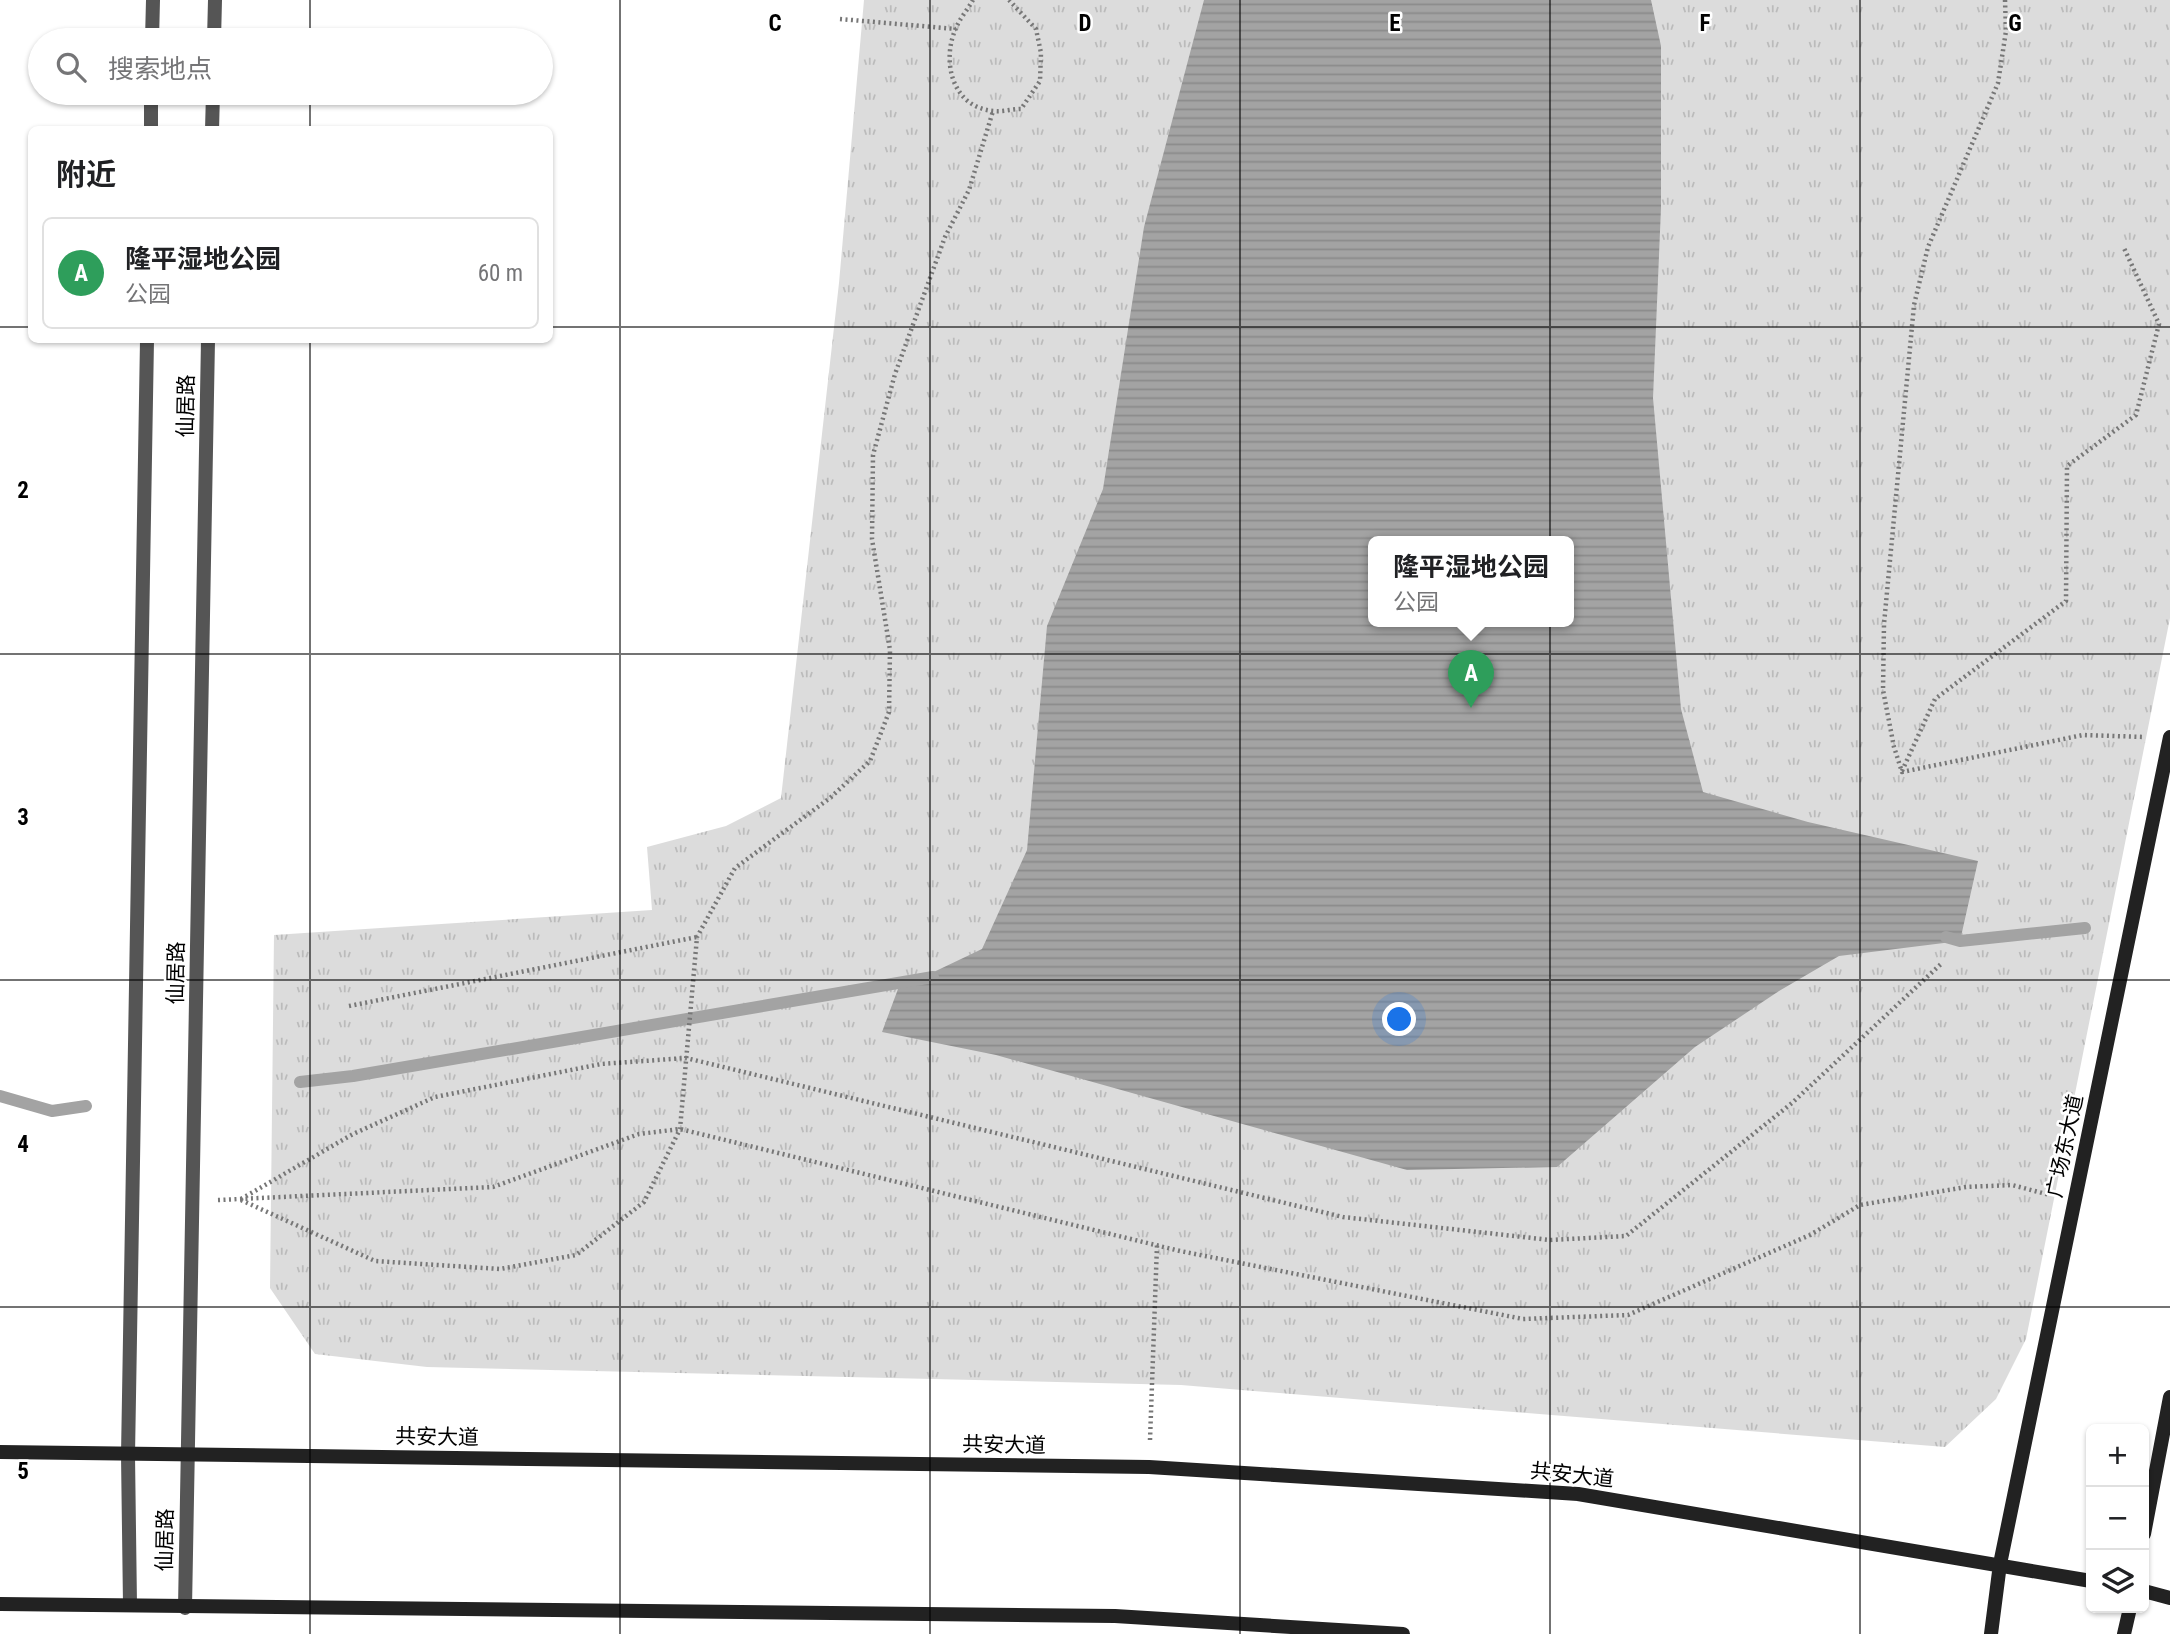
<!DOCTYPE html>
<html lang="zh">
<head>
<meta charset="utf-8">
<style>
  :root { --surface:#fff; --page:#f6f6f6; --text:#202124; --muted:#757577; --line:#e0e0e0; --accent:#000 }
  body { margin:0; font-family:"Roboto Condensed","Noto Sans SC",sans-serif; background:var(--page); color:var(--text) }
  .controls { position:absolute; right:21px; bottom:21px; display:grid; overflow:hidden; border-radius:10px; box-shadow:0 2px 5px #0004 }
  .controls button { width:63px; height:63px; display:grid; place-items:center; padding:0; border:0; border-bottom:2px solid var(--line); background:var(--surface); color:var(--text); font:35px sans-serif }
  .you { position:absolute; left:1400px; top:1020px; width:24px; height:24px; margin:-18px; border:5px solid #fff; border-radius:50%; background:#1a73e8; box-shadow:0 0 0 10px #1a73e833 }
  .badge { display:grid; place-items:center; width:46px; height:46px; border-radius:50%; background:var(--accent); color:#fff; font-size:23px; font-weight:700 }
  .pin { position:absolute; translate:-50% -58px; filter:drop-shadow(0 2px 4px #0008) }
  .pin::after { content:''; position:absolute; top:37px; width:24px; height:21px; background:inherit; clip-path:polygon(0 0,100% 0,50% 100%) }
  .popup { position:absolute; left:1368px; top:536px; width:206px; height:91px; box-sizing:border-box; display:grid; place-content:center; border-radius:10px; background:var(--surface); filter:drop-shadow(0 2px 5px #0005); font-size:23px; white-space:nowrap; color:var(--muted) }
  .popup b { font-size:26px; color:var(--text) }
  .popup::after { content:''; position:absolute; left:50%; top:100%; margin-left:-14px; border:14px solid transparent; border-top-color:var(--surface) }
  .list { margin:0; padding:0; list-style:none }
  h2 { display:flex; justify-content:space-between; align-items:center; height:91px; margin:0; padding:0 28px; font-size:30px }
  h2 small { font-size:23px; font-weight:400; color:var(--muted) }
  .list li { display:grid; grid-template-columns:46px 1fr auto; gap:21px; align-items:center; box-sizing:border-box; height:112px; margin:0 14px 14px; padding:0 14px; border:2px solid var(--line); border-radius:10px }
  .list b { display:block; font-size:26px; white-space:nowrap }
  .list p { margin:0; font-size:23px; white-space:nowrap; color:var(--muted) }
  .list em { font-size:23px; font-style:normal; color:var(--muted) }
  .icon { flex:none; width:38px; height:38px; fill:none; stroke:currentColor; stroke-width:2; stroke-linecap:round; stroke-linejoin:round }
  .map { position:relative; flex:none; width:2170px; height:1634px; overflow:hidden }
  .search { position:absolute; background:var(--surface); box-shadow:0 2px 5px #0004; left:28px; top:28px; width:525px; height:77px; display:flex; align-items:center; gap:18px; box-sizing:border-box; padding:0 24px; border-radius:38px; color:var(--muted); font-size:26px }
  .panel { position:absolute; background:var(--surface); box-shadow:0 2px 5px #0004; left:28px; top:126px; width:525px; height:217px; border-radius:10px }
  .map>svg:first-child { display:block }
  .park { fill:url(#park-tufts); fill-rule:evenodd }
  .water { fill:url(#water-rules); fill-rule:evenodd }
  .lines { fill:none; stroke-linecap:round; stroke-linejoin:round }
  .stream { stroke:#a3a3a3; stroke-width:12 }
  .path { stroke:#777; stroke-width:4.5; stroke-dasharray:2 3.5; stroke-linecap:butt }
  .tertiary { stroke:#555; stroke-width:14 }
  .secondary { stroke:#222; stroke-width:14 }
  .grid { fill:none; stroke:#000; stroke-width:2; stroke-opacity:0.55 }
  .labels { text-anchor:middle; stroke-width:5; stroke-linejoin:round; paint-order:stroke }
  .street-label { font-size:21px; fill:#000; stroke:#fff }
  .grid-label { font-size:23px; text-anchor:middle; font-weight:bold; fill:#000; stroke:#fff; stroke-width:5; stroke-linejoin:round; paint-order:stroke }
</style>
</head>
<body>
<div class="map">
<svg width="2170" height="1634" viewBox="0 0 2170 1634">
  <defs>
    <pattern id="park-tufts" width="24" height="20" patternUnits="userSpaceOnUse" patternTransform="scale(1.75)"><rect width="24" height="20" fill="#dcdcdc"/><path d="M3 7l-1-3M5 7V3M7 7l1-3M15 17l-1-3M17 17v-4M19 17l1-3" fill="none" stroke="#bbb"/></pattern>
    <pattern id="water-rules" width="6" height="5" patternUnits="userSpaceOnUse" patternTransform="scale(1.75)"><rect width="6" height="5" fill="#a3a3a3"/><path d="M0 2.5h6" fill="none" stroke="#8b8b8b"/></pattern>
  </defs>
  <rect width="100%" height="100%" fill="#fff"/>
  <path class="park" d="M864,0H2170V618L2026,1339L1996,1399L1945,1447L1181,1385L427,1367L315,1354L270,1288L274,935L652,910L647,847L726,826L781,798L839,283ZM1373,542H1569V622H1373Z"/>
  <path class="water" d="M1204,0H1651L1661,46V208L1653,398L1681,709L1703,792L1808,822L1978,861L1960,941L1839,956L1779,991L1695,1047L1557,1167L1407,1170L996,1055L882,1032L898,989L982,949L1027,850L1047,626L1103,489L1144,227ZM1373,542H1569V622H1373Z"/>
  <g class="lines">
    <path class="stream" d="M1946,937L1960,941L2085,928
      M300,1082L353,1076L933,977
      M0,1096L52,1111L86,1106"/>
    <path class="path" d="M973,0C968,9 960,18 956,28C941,61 952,108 994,111C1003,112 1012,109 1021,109L1040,81L1041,53L1036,29L1009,0
      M2005,0L2006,31L1998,83L1928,247L1914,305L1884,624L1883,690L1894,747L1902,772L2083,735L2145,737
      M840,19L956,29
      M1902,771L1935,699L2066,601L2067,466L2136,415L2159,324L2123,246
      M349,1006L697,937
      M241,1199L353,1134L435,1097L601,1064L686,1058L1343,1217L1550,1240L1626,1236L1792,1103L1941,964
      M218,1200L493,1187L639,1134L680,1129L1180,1251L1523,1319L1628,1315L1810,1235L1860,1205L1966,1187L2012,1185L2050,1195
      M241,1200L375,1261L500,1269L576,1255L644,1202L680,1129L697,937L735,868L830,798L870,761L889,712L890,650L872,539L873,455L895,374L945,237L969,190L993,111
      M1150,1440L1157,1245"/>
    <path class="tertiary" d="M152,40L153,0
      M214,40L215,0
      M151,130V93
      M212,130L213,93
      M130,1605L128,1455L147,340
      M185,1608L208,340"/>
    <path class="secondary" d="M0,1452L1149,1467L1578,1494L2091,1581
      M2144,1534L2170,1397
      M2144,1591L2170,1598
      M0,1604L1115,1616L1403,1634
      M1991,1634L2000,1564L2170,737
      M2124,1634L2130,1608"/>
  </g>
  <path class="grid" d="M310,0V40M620,0V1634M930,0V1634M1240,0V1634M1550,0V1634M1860,0V1634M310,93V130M0,327H32M550,327H2170M310,340V1634M0,654H2170M0,980H2170M0,1307H2170"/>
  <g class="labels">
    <g class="street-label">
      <text transform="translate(186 406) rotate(-89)" y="7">仙居路</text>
      <text transform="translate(176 973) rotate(-89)" y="7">仙居路</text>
      <text transform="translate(2065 1146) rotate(-78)" y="7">广场东大道</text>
      <text transform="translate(437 1437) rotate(1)" y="7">共安大道</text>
      <text transform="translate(1004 1445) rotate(1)" y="7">共安大道</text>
      <text transform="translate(1572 1475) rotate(6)" y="7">共安大道</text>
      <text transform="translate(165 1540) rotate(-89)" y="7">仙居路</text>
    </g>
  </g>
  <g class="grid-label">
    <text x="775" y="31">C</text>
    <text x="1085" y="31">D</text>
    <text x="1395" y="31">E</text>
    <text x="1705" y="31">F</text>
    <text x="2015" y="31">G</text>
    <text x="23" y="498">2</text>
    <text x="23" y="825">3</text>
    <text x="23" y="1152">4</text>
    <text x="23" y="1479">5</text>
  </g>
</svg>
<div class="controls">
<button>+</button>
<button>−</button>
<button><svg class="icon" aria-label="layers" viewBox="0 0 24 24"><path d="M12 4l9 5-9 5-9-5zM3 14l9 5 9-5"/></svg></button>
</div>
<div class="you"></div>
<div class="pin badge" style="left:1471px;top:708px;background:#2e9e5b">A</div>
<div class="popup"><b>隆平湿地公园</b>公园</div>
<div class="search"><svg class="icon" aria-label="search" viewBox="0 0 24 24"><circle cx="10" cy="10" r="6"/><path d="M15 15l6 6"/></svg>搜索地点</div>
<section class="panel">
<h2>附近<small></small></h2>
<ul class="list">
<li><span class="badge" style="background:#2e9e5b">A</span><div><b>隆平湿地公园</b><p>公园</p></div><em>60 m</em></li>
</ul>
</section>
</div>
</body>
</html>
